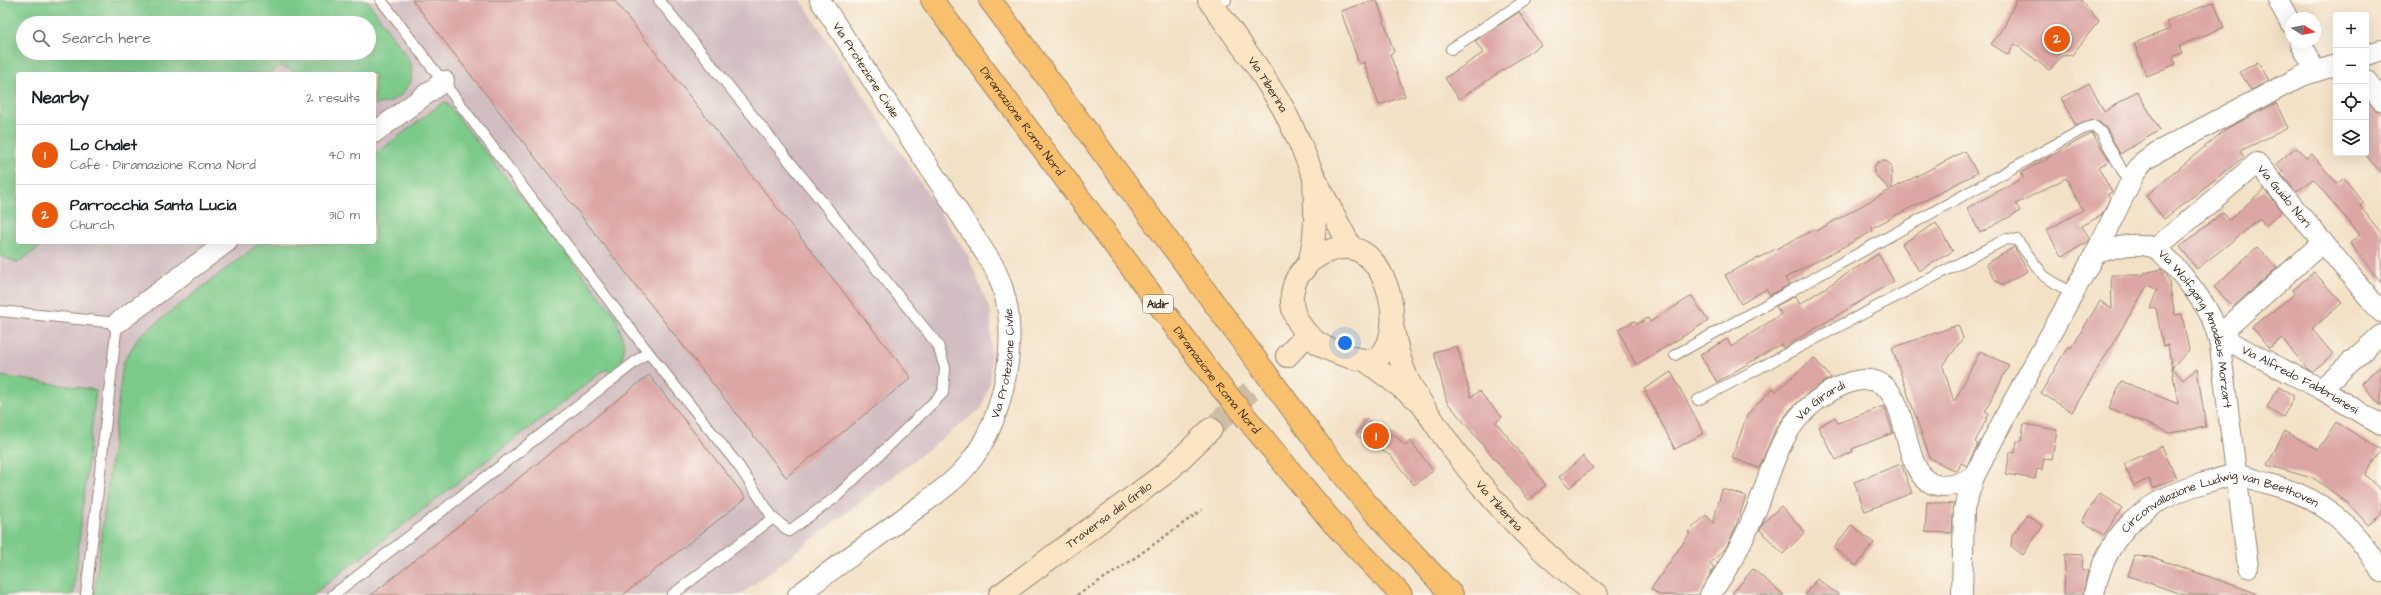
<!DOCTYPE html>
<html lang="en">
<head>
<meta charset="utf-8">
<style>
  :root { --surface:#fff; --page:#f2f2f2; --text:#202124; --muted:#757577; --line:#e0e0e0; --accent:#ea580c }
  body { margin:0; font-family:"Architects Daughter",sans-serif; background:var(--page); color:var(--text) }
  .controls { position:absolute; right:12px; top:12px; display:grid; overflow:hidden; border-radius:4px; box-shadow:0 4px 16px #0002 }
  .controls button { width:36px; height:36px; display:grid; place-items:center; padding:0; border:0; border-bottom:1px solid var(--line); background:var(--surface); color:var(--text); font:20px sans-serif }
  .compass { position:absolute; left:2285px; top:12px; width:36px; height:36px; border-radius:50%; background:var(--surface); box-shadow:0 4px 16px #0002; rotate:100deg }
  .you { position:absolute; left:1345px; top:343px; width:14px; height:14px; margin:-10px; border:3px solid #fff; border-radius:50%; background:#1a73e8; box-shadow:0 0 0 6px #1a73e833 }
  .badge { display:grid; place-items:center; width:26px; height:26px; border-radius:50%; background:var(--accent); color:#fff; font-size:13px; font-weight:700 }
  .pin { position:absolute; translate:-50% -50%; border:2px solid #fff; box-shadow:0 1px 4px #0006 }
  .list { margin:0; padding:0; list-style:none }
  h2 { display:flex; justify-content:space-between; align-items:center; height:52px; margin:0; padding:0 16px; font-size:17px }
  h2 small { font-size:13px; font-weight:400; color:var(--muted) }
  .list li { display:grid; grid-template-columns:26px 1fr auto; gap:12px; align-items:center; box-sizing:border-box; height:60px; padding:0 16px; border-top:1px solid var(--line) }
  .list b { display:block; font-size:15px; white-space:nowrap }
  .list p { margin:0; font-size:13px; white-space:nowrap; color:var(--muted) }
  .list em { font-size:13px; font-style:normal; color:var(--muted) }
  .icon { flex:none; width:22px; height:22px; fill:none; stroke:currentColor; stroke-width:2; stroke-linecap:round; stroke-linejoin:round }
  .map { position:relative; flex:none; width:2381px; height:595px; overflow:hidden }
  .search { position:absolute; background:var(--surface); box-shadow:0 4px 16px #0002; left:16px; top:16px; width:360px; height:44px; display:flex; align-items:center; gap:10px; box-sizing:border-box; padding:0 14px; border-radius:22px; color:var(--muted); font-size:15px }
  .panel { position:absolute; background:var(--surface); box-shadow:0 4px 16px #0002; left:16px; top:72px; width:360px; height:172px; border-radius:4px }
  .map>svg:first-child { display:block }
  .industrial { fill:#d2bec2; fill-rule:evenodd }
  .green { fill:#7bca8a; stroke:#5b7a54; fill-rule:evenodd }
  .building { fill:#dca6a4 }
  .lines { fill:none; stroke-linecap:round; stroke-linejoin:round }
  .secondary-tunnel { stroke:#cebca4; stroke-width:22; stroke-dasharray:22 11; stroke-linecap:butt }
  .service-casing { stroke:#978672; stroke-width:12 }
  .minor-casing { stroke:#978672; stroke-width:22 }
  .secondary-casing { stroke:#978672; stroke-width:24 }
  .motorway-casing { stroke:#978672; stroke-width:24 }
  .path { stroke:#978672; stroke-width:2.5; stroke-dasharray:3 3; stroke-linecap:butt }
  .service { stroke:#fff; stroke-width:10 }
  .minor { stroke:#fff; stroke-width:20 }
  .secondary { stroke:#fce5c4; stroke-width:22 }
  .motorway { stroke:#f8bf6c; stroke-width:22 }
  .labels { text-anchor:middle; stroke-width:3.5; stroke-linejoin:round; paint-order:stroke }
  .shield { fill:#fbf7ec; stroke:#75685c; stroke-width:1 }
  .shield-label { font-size:11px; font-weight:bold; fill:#3b2a1e }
  .street-label { font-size:12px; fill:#3b2a1e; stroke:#fbf7ec }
</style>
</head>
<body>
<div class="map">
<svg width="2381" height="595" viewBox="0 0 2381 595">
  <rect width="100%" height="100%" fill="#fbf7ec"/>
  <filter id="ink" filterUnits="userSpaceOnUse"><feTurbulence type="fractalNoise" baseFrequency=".025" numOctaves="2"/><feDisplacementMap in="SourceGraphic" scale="8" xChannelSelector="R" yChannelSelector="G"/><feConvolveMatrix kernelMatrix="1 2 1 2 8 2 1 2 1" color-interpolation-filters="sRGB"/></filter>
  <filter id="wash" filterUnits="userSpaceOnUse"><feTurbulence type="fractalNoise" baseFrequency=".012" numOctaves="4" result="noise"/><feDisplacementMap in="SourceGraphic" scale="16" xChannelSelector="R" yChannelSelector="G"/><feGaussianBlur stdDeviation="0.9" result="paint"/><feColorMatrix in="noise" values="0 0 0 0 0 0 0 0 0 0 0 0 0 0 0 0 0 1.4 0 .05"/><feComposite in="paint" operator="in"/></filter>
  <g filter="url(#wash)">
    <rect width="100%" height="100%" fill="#f3e1c6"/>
    <path class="industrial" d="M0,0H801L968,255L991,313V379L982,408L740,595H0ZM23,23H369V53H23ZM18,74H374V242H18Z"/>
    <path class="green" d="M0,0H367L411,63V82L401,95L390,102L374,105V74H304L280,66L269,74H18V242H46L18,263L0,256ZM23,23H369V53H23Z
      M445,101L615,315L625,346L620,367L611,374L607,369L602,372L312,595H94L123,363L139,336L261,242H374V155Z
      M0,376L96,390L73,595H0Z"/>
    <g id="blocks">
      <path class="building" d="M412,0H614L911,378L786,477Z
        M1374,0H1377L1394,52L1390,54L1405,96L1379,105L1364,62L1359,64L1341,11Z
        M2016,0H2081L2099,21L2072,55L2062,56L2049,70L2015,44L2008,55L1991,44L2005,25Z
        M2214,2L2224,27L2179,46L2182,53L2173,57L2176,64L2147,76L2134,43L2170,29L2166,21Z
        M1519,12L1541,45L1459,99L1445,78L1483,53L1475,41Z
        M2258,62L2269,80L2251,90L2240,72Z
        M2089,83L2104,112L2137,91L2160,130L2120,154L2107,129L2098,121L2093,120L2076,126L2061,98Z
        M2366,99L2381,115V173L2366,155Z
        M2276,103L2288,128L2240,151L2244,157L2164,219L2146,196L2226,129Z
        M2092,133L2110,161L2098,167L2112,192L2108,194L2110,198L2102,215L2082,226L2090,239L2088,242L2061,257L2047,230L2083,210L2066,178L2016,204L2020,211L1980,233L1967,208L2023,178L2021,173Z
        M2296,147L2306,158L2312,154L2337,184L2344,178L2364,203L2360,206L2381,233V283L2350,243L2360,235L2313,179L2296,192L2281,174L2283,172L2276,164Z
        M1965,151L1977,173L1872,228L1873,231L1785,278L1789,285L1770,295L1766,289L1741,304L1725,275L1815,229L1816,231L1890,190L1874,173V167L1878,162L1886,161L1891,165L1892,189Z
        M2264,189L2282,211L2266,226L2260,219L2197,269L2180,247L2223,212L2229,220Z
        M1936,223L1953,251L1919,271L1902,244Z
        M2014,247L2028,271L2003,285L1996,281L1986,264Z
        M2257,247L2277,268L2233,307L2214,287Z
        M1878,254L1894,281L1783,348L1781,344L1717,382L1700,355L1727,339L1731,347L1781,314L1776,306L1795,296L1800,304Z
        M2162,269L2163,275L2165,272L2168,277L2175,315L2182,314L2189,351L2172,367L2183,380L2197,369L2206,427L2170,433L2109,408L2121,381L2178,404L2168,345L2163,346L2156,308L2150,309L2157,290L2150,286H2147L2072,412L2041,393L2068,346L2071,348L2100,301L2112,309L2111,275H2144V273Z
        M2314,272L2342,303L2312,329L2333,354L2312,372L2307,369L2282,338L2269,348L2252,327L2295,294L2292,291Z
        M1692,296L1708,321L1636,365L1618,329L1635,321L1637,324L1648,318L1650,322Z
        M1958,325L1963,338L1943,366L1954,402L1980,351L2009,365L1985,412L1989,414L1975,442L1978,444L1967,466L1961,463L1958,470L1955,471L1930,458L1892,348Z
        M1457,346L1471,397L1479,391L1502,417L1496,422L1546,485L1529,500L1447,402L1434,352Z
        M1814,358L1831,378L1809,392L1790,410L1776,428L1759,468L1732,458L1747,415L1773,388L1776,391Z
        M2381,365V406L2361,383Z
        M1671,372L1704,433L1675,449L1644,389Z
        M649,375L746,498L623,595H371Z
        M2279,387L2293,395V400L2283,417L2267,407Z
        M1884,406L1893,433L1852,449L1853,451L1836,460L1818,427L1835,417L1838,423Z
        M1366,419L1397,437L1405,446L1411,441L1433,471L1414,485L1391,456L1356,435Z
        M2336,422L2381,450L2365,475L2381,490V515L2368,525L2349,504L2315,479L2267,465L2285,431L2318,450Z
        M2024,424L2057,430L2052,459L2044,458L2042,470L2037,469L2035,479L2006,474L2010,452L2015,453L2017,441H2021Z
        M2162,446L2176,478L2153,488L2149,479L2134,486L2124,464Z
        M1583,456L1593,468L1569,488L1559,477Z
        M1901,464L1912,493L1865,511L1854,482Z
        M1722,489L1746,496L1735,529L1726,548L1709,564L1714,567L1699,595H1659L1651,589L1690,533L1688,532L1706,515L1713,523Z
        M2100,493L2122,508L2104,535L2082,521Z
        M1927,502L1954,504L1952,533L1925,532Z
        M1781,506L1805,532L1783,554L1760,530L1763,523Z
        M2027,515L2043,526L2023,555L2011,546L2012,535Z
        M1851,525L1874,543L1856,566L1834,548Z
        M2065,554L2083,555L2082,570H2088L2083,595H2064Z
        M2135,556L2152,557L2256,593V595H2185L2128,576Z
        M1753,569L1784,595H1731Z
        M1817,579L1839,595H1805Z"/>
    </g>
  </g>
  <g filter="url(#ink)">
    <use href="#blocks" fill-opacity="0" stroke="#978672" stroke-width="1"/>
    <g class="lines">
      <path class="secondary-tunnel" d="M1211,429L1287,356"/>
      <g class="service-casing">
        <path id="service" d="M381,0L648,352L738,465L773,518L789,531L836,497L943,393L945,368L938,345L659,0
          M1213,6L1226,0
          M1451,49L1526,0
          M0,311L117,323L86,595
          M1675,355L2085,128L2094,126L2101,132L2129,183
          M1698,400L2006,239L2017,240L2044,276L2073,294
          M333,595L648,352
          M672,595L773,518"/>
      </g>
      <g class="minor-casing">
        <g id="minor">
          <path d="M2278,0L2291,24"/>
          <path d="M2300,42L2315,71"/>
          <path d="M2366,55L2381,50"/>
          <path d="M2366,80L2381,100"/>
          <path d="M374,133L444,81"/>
          <path id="s1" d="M2156,248L2257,163L2381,312"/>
          <path id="s2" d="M2095,254C2113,248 2134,241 2152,247C2167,251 2204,302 2211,317C2215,326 2218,336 2220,346L2248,567"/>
          <path d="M117,323L227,242"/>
          <path id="s3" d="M2218,336L2321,389L2381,425"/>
          <path d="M2218,336L2323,242"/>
          <path d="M2321,389L2381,335"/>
          <path id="s4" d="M798,595C835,567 872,541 909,514C929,499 951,485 967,466C991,437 1003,399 1008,362C1012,327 1009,296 993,265L820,0"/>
          <path id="s5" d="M1710,595C1728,569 1743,542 1755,513C1768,482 1776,443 1799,417C1812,402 1832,388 1851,382C1933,358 1877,526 1974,477"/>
          <path d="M1962,595L1964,509L1974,477L2009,409L2095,254L2136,171L2144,161L2159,151L2302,76L2336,65"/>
          <path id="s6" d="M2094,595C2105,534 2146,499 2204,483C2213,481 2227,475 2236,475C2246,476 2256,480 2266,483C2321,497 2353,523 2381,572"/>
        </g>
      </g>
      <g class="secondary-casing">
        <g id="secondary">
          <path id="s7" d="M1209,0L1258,68L1283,108L1299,141L1314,177L1351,248"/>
          <path d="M1310,261C1322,253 1335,246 1350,248C1388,253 1407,331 1379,357C1367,364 1348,357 1335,352C1306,341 1281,311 1297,278C1300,272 1309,266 1310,259C1317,231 1315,205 1314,177"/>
          <path id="s8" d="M1393,329C1396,345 1400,361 1406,376C1414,394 1427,411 1438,428C1481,491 1534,549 1597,595"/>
          <path d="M1287,356L1307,335"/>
          <path d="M1365,360L1414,397"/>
          <path id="s9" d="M1000,595L1167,472L1211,429"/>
        </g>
      </g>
      <g class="motorway-casing">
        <g id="motorway">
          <path id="s10" d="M932,0L1215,380L1333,523L1401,595"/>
          <path d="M990,0L1322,449L1367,504L1452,595"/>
        </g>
      </g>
      <path class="path" d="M1077,595L1119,569L1202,510"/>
      <use href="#service" class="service"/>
      <use href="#minor" class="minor"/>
      <use href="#secondary" class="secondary"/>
      <use href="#motorway" class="motorway"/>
    </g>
  </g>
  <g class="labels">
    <rect class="shield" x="1143" y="295" width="30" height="18" rx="3"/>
    <g class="shield-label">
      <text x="1158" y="308">A1dir</text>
    </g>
    <g class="street-label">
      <text transform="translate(866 70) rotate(57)" y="4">Via Protezione Civile</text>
      <text dy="4" stroke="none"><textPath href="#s7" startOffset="103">Via Tiberina</textPath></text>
      <text dy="4" stroke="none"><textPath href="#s10" startOffset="151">Diramazione Roma Nord</textPath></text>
      <text dy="4" stroke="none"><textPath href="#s1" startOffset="175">Via Guido Nori</textPath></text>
      <text dy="4" stroke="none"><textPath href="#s2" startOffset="156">Via Wolfgang Amadeus Morzart</textPath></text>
      <text dy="4" stroke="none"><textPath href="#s4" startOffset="324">Via Protezione Civile</textPath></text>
      <text dy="4" stroke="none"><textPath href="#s10" startOffset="475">Diramazione Roma Nord</textPath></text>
      <text dy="4" stroke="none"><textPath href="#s3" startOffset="93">Via Alfredo Fabbrianesi</textPath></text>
      <text dy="4" stroke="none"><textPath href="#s5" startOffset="227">Via Girardi</textPath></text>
      <text dy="4" stroke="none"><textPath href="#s8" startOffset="209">Via Tiberina</textPath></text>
      <text dy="4" stroke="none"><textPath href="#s9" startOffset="135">Traversa del Grillo</textPath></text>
      <text dy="4" stroke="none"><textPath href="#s6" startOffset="179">Circonvallazione Ludwig van Beethoven</textPath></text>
    </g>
  </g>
</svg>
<div class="controls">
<button>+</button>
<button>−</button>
<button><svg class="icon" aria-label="locate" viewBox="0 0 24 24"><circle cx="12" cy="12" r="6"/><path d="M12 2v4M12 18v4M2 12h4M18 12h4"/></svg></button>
<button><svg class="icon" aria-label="layers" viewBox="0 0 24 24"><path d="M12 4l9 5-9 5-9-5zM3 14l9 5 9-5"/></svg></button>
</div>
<svg class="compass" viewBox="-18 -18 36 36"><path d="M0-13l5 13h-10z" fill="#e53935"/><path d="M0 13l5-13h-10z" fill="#757577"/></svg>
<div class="you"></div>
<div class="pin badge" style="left:1376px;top:436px">1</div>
<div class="pin badge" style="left:2057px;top:39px">2</div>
<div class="search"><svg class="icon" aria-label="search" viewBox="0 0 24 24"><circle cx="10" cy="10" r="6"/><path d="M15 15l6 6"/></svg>Search here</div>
<section class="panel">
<h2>Nearby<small>2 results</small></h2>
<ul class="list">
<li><span class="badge">1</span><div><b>Lo Chalet</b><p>Café · Diramazione Roma Nord</p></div><em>40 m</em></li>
<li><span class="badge">2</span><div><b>Parrocchia Santa Lucia</b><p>Church</p></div><em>310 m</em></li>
</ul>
</section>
</div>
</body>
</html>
